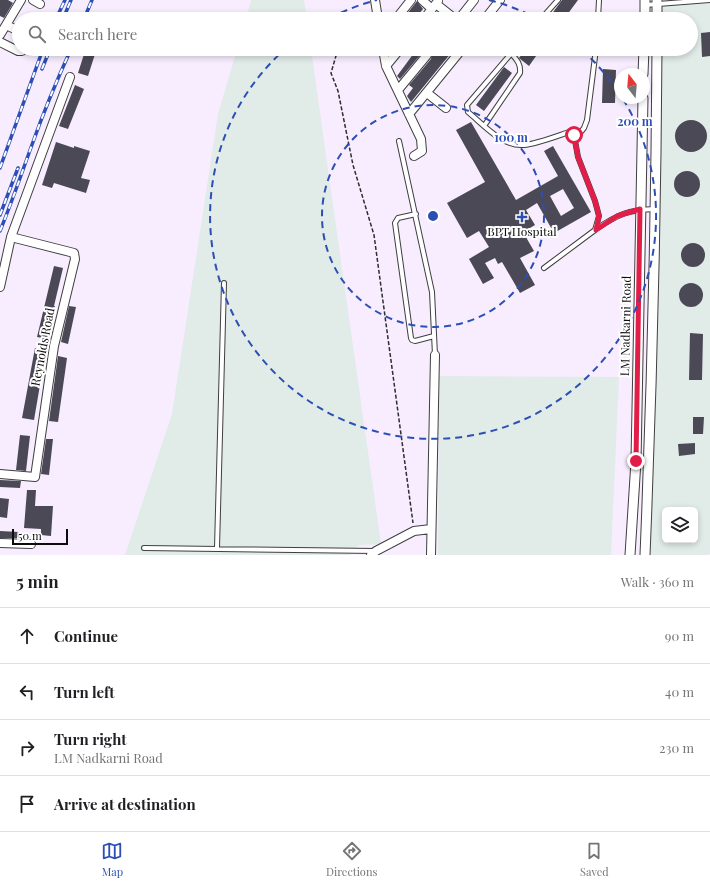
<!DOCTYPE html>
<html lang="en">
<head>
<meta charset="utf-8">
<style>
  :root { --surface:#fff; --page:#f2f2f2; --text:#202124; --muted:#757577; --line:#e0e0e0; --accent:#2c4fb5 }
  body { margin:0; font-family:"Playfair Display",serif; background:var(--page); color:var(--text) }
  .controls { position:absolute; right:12px; bottom:12px; display:grid; overflow:hidden; border-radius:6px; box-shadow:0 2px 6px #0003 }
  .controls button { width:36px; height:36px; display:grid; place-items:center; padding:0; border:0; border-bottom:1px solid var(--line); background:var(--surface); color:var(--text); font:20px sans-serif }
  .compass { position:absolute; left:614px; top:68px; width:36px; height:36px; border-radius:50%; background:var(--surface); box-shadow:0 2px 6px #0003; rotate:344deg }
  .scale { position:absolute; left:12px; bottom:10px; width:56px; box-sizing:border-box; padding-left:4px; border:2px solid #0c0c0c; border-top:0; font-size:11px; line-height:14px; white-space:nowrap; color:#0c0c0c; -webkit-text-stroke:3px #fff; paint-order:stroke }
  .stop { position:absolute; width:12px; height:12px; margin:-9px; border:3px solid #e11d48; border-radius:50%; background:#fff }
  .stop.end { background:#e11d48; border-color:#fff; box-shadow:0 1px 4px #0008 }
  .list { margin:0; padding:0; list-style:none }
  h2 { display:flex; justify-content:space-between; align-items:center; height:52px; margin:0; padding:0 16px; font-size:17px }
  h2 small { font-size:13px; font-weight:400; color:var(--muted) }
  .list li { display:grid; grid-template-columns:26px 1fr auto; gap:12px; align-items:center; box-sizing:border-box; height:56px; padding:0 16px; border-top:1px solid var(--line) }
  .list b { display:block; font-size:15px; white-space:nowrap }
  .list p { margin:0; font-size:13px; white-space:nowrap; color:var(--muted) }
  .list em { font-size:13px; font-style:normal; color:var(--muted) }
  .icon { flex:none; width:22px; height:22px; fill:none; stroke:currentColor; stroke-width:2; stroke-linecap:round; stroke-linejoin:round }
  .map { position:relative; flex:none; width:710px; height:555px; overflow:hidden }
  .search { position:absolute; background:var(--surface); box-shadow:0 2px 6px #0003; left:12px; right:12px; top:12px; height:44px; display:flex; align-items:center; gap:10px; box-sizing:border-box; padding:0 14px; border-radius:22px; color:var(--muted); font-size:15px }
  .sheet { height:276px; background:var(--surface) }
  nav { display:flex; justify-content:space-around; align-items:center; box-sizing:border-box; height:56px; border-top:1px solid var(--line); background:var(--surface); font-size:11px; color:var(--muted) }
  nav a { display:grid; justify-items:center; gap:2px }
  nav .on { color:var(--accent) }
  .map>svg:first-child { display:block }
  .industrial { fill:#e1ebe8; fill-rule:evenodd }
  .building { fill:#4b4955; fill-rule:evenodd }
  .lines { fill:none; stroke-linecap:round; stroke-linejoin:round }
  .service-casing { stroke:#3f3f3f; stroke-width:6 }
  .minor-casing { stroke:#3f3f3f; stroke-width:10 }
  .tertiary-casing { stroke:#3f3f3f; stroke-width:11 }
  .path { stroke:#2e2e2e; stroke-width:1.5; stroke-dasharray:4 2; stroke-linecap:butt }
  .service { stroke:#fff; stroke-width:4 }
  .minor { stroke:#fff; stroke-width:8 }
  .tertiary { stroke:#fff; stroke-width:9 }
  .rail-casing { stroke:#2c4fb5; stroke-width:3.5 }
  .rail { stroke:#fff; stroke-width:2; stroke-dasharray:6; stroke-linecap:butt }
  .route { stroke:#e11d48; stroke-width:5 }
  .ring { fill:none; stroke:#2c4fb5; stroke-width:2; stroke-dasharray:7 5 }
  .poi-dot { fill:#2c4fb5; stroke:#fff; stroke-width:1.5 }
  .labels { text-anchor:middle; stroke-width:4; stroke-linejoin:round; paint-order:stroke }
  .poi-label { font-size:12px; fill:#0c0c0c; stroke:#fff }
  .street-label { font-size:12px; fill:#0c0c0c; stroke:#fff }
  .centre { fill:#2c4fb5; stroke:#fff; stroke-width:2 }
  .ring-label { font-size:12px; text-anchor:middle; font-weight:bold; fill:#2c4fb5; stroke:#fff; stroke-width:4; stroke-linejoin:round; paint-order:stroke }
</style>
</head>
<body>
<div class="map">
<svg width="710" height="555" viewBox="0 0 710 555">
  <rect width="100%" height="100%" fill="#f7edfe"/>
  <path class="industrial" d="M251,0H304L307,19H246Z
    M659,0H710V554L708,555H649L658,49H691V19H659ZM665,510H695V540H665Z
    M237,49H311L381,544L359,545L349,555H125L172,414L218,114Z
    M439,376L619,377L611,555H438Z"/>
  <path class="building" d="M0,0H8L13,3L4,18L0,16Z
    M562,0H578L564,19H548Z
    M417,1L423,9L415,19H403Z
    M710,32V56L702,57L701,33Z
    M417,49H419L421,54L400,79L397,76Z
    M431,49H446L451,53L411,102L407,96L413,88L409,85L431,59L432,53Z
    M526,49H541L529,66L519,58Z
    M85,51L95,54L88,76L78,73Z
    M504,67L512,73L484,111L476,105Z
    M603,69L616,70L615,103H602Z
    M75,85L84,89L68,129L59,126Z
    M675 136a16 16 0 1 1 32 0a16 16 0 1 1-32 0Z
    M471,122L516,200L558,176L544,151L553,146L591,212L554,233L537,203L526,210L535,225L523,232L534,251L520,258L535,285L520,293L502,262L498,264L495,258L485,263L494,278L483,284L469,259L489,247L479,231L467,238L447,203L485,182L456,130ZM563,189L574,208L561,216L550,196Z
    M56,142L74,148V146L90,151L81,178L90,180L86,193L54,183L52,188L42,185Z
    M674 184a13 13 0 1 1 26 0a13 13 0 1 1-26 0Z
    M681 255a12 12 0 1 1 24 0a12 12 0 1 1-24 0Z
    M54,266L63,268L54,306H55L48,339L37,337Z
    M679 295a12 12 0 1 1 24 0a12 12 0 1 1-24 0Z
    M69,306L76,307L68,344L61,342Z
    M690,333L703,334L702,380H689Z
    M35,348L46,350L34,420L22,418Z
    M58,356L67,358L58,422L49,421Z
    M693,417H704L703,434H693Z
    M20,435L30,436L26,471L16,470Z
    M46,439H53L49,475L41,474Z
    M695,443V454L679,456L678,444Z
    M0,480L21,481L20,488L0,487Z
    M27,490H36L35,506H53L51,536L41,535V529L24,528Z
    M0,498L9,499L7,518L0,517Z
    M0,531L19,532L18,538H0Z"/>
  <g class="lines">
    <g class="service-casing">
      <path id="service" d="M645,5L710,0
        M541,19L558,0
        M598,19L599,0
        M515,49L467,105L468,112C483,124 502,147 524,145C536,144 557,136 569,132L574,135L578,157L595,201L599,216L595,230L544,268
        M484,126L520,73C521,64 517,60 511,53
        M575,139L584,128L587,120L596,49
        M399,141L432,292L435,355
        M416,214L398,218L395,223L411,338L412,340L415,341L434,336
        M596,229C619,214 627,210 656,209
        M144,548L376,551
        M217,548L224,283"/>
    </g>
    <g class="minor-casing">
      <path id="minor" d="M33,0L40,4
        M375,0L378,19
        M422,0L432,9
        M436,4L455,19
        M396,19L411,0
        M424,19L438,1
        M459,19L474,0
        M485,19L500,0
        M6,25L19,31
        M0,35L21,0
        M0,42L18,51H22L23,49
        M383,49L386,66L421,139L422,151L414,156
        M386,66L400,49
        M398,90L427,55V53L424,49
        M427,93L446,108
        M409,114L462,49
        M0,287L11,237L70,77
        M0,474L35,477L54,346L75,259L74,253L11,237
        M0,543L31,544
        M371,555L376,551L414,531L431,529
        M431,555L435,355"/>
    </g>
    <g class="tertiary-casing">
      <path id="tertiary" d="M645,19V0
        M657,19V0
        M643,74L644,49
        M630,555L636,461L643,98
        M645,555C652,386 656,218 657,49"/>
    </g>
    <path class="path" d="M338,49L331,73L338,91L353,165L374,235L413,523"/>
    <use href="#service" class="service"/>
    <use href="#minor" class="minor"/>
    <use href="#tertiary" class="tertiary"/>
    <g class="rail-casing">
      <path id="rail" d="M56,19L65,0
        M63,19L71,0
        M84,19L92,0
        M42,69L50,49
        M0,168L43,49
        M0,215L18,168
        M0,231C12,202 22,172 33,142C44,111 57,80 71,49"/>
    </g>
    <use href="#rail" class="rail"/>
  </g>
  <g class="lines">
    <path class="route" d="M574,135L578,157L595,201L599,216L596,230L617,216L640,209L636,461"/>
  </g>
  <g class="ring">
    <circle cx="433" cy="216" r="111"/>
    <path d="M330 18A223 223 0 0 1 377 0M489 0A223 223 0 0 1 536 18M582 50A223 223 0 0 1 619 93M623 99A223 223 0 1 1 284 50"/>
  </g>
  <path class="poi-dot" d="M520 211h4v4h4v4h-4v4h-4v-4h-4v-4h4z"/>
  <g class="labels">
    <g class="poi-label">
      <text x="522" y="236">BPT Hospital</text>
    </g>
    <g class="street-label">
      <text transform="translate(626 326) rotate(-89)" y="4">LM Nadkarni Road</text>
      <text transform="translate(43 347) rotate(-79)" y="4">Reynolds Road</text>
    </g>
  </g>
  <circle cx="433" cy="216" r="6" class="centre"/>
  <g class="ring-label">
    <text x="635" y="126">200 m</text>
    <text x="511" y="142">100 m</text>
  </g>
</svg>
<div class="controls">
<button><svg class="icon" aria-label="layers" viewBox="0 0 24 24"><path d="M12 4l9 5-9 5-9-5zM3 14l9 5 9-5"/></svg></button>
</div>
<svg class="compass" viewBox="-18 -18 36 36"><path d="M0-13l5 13h-10z" fill="#e53935"/><path d="M0 13l5-13h-10z" fill="#757577"/></svg>
<div class="scale">50 m</div>
<div class="stop" style="left:574px;top:135px"></div>
<div class="stop end" style="left:636px;top:461px"></div>
<div class="search"><svg class="icon" aria-label="search" viewBox="0 0 24 24"><circle cx="10" cy="10" r="6"/><path d="M15 15l6 6"/></svg>Search here</div>
</div>
<section class="sheet">
<h2>5 min<small>Walk · 360 m</small></h2>
<ul class="list">
<li><svg class="icon" aria-label="ahead" viewBox="0 0 24 24"><path d="M12 20V5M6 11l6-6 6 6"/></svg><div><b>Continue</b></div><em>90 m</em></li>
<li><svg class="icon" aria-label="left" viewBox="0 0 24 24"><path d="M17 20v-9H6M10 6l-5 5 5 5"/></svg><div><b>Turn left</b></div><em>40 m</em></li>
<li><svg class="icon" aria-label="right" viewBox="0 0 24 24"><path d="M7 20v-9h11M14 6l5 5-5 5"/></svg><div><b>Turn right</b><p>LM Nadkarni Road</p></div><em>230 m</em></li>
<li><svg class="icon" aria-label="arrive" viewBox="0 0 24 24"><path d="M6 21V4h12l-3 4 3 4H6"/></svg><div><b>Arrive at destination</b></div></li>
</ul>
</section>
<nav>
<a class="on"><svg class="icon" aria-label="map" viewBox="0 0 24 24"><path d="M3 6l6-2 6 2 6-2v14l-6 2-6-2-6 2zM9 4v14M15 6v14"/></svg>Map</a>
<a><svg class="icon" aria-label="directions" viewBox="0 0 24 24"><path d="M12 3l9 9-9 9-9-9zM9 14v-3h6M13 9l2 2-2 2"/></svg>Directions</a>
<a><svg class="icon" aria-label="saved" viewBox="0 0 24 24"><path d="M7 4h10v16l-5-4-5 4z"/></svg>Saved</a>
</nav>
</body>
</html>
